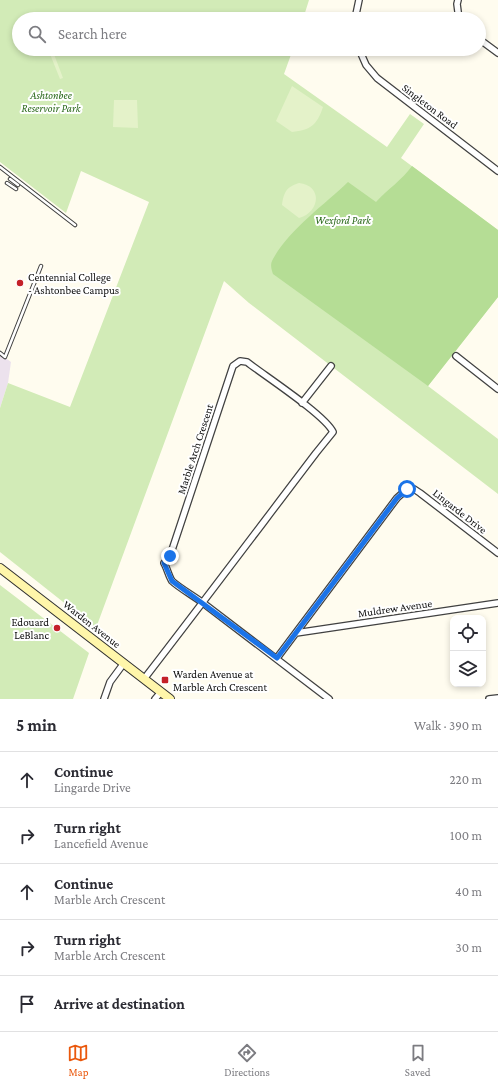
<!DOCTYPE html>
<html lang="en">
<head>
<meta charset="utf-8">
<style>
  :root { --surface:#fff; --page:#f2f2f3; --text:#2b2b33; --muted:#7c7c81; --line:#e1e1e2; --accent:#ea580c }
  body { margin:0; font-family:"Crimson Pro",serif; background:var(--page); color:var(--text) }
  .controls { position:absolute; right:12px; bottom:12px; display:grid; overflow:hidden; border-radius:8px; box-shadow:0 2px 6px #0003 }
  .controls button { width:36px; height:36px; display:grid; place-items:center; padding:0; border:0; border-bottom:1px solid var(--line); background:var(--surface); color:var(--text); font:20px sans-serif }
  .stop { position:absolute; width:12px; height:12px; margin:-9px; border:3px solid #1a73e8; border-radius:50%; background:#fff }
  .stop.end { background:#1a73e8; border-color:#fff; box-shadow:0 1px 4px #0008 }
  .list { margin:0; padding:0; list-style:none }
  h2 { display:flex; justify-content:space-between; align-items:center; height:52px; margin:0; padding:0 16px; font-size:17px }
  h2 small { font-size:13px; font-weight:400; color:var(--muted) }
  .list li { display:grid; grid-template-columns:26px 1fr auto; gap:12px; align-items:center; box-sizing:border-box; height:56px; padding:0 16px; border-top:1px solid var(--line) }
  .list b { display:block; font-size:15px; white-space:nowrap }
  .list p { margin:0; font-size:13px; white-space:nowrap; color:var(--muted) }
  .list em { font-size:13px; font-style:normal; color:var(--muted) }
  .icon { flex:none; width:22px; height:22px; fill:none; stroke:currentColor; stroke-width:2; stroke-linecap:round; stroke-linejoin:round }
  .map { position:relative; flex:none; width:498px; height:699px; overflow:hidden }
  .search { position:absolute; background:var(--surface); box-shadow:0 2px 6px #0003; left:12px; right:12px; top:12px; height:44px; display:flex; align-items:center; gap:10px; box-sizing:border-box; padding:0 14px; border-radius:22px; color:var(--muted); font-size:15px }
  .sheet { height:332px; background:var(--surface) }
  nav { display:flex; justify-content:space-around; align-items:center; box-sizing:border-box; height:56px; border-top:1px solid var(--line); background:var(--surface); font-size:11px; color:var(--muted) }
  nav a { display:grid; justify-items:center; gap:2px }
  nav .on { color:var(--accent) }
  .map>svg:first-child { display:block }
  .industrial { fill:#ece2ed }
  .green { fill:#d2ebb7 }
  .forest { fill:#b5dd95 }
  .pitch { fill:#e4f2c9 }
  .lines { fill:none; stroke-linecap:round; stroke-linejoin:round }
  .lane-casing { stroke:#414141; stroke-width:4.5 }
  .street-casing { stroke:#414141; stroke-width:8 }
  .secondary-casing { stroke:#303030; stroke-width:10 }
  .lane { stroke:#fff; stroke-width:2.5 }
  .street { stroke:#fff; stroke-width:5.5 }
  .secondary { stroke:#fff6aa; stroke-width:8 }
  .route { stroke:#1a73e8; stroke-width:5 }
  .poi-dot { fill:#c42028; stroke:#fff; stroke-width:1.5 }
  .labels { text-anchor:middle; stroke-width:4; stroke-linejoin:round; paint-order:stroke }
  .park-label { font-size:11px; font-style:italic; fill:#2b691b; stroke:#fff }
  .street-label { font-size:11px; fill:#0e0e0e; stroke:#fff }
  .poi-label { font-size:11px; fill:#0e0e0e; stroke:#fff; text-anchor:start }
</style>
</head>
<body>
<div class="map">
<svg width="498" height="699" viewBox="0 0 498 699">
  <rect width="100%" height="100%" fill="#fffcef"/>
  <path class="industrial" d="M0,354L11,362L8,383L0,408Z"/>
  <path class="green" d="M0,0H309L303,19H19V49H293L284,74L387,147L410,114L424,124L401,158L498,230V297L428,386L498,439V494L249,303L224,281L96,628L0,552V408L8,383L70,407L149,202L81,171L66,213L0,162Z
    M0,585L89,653L73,699H0Z"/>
  <path class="forest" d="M412,166L498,230V297L428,386L273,274C271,268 270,264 273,259C289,230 324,205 348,182L376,202C388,189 402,180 412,166Z"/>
  <path class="pitch" d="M48,49H52L63,78L60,79Z
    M292,86L323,107C317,125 311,130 292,132L276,121Z
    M114,100H137L138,128L113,127Z
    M299,183C324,186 319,213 299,218L282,205C284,191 287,187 299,183Z"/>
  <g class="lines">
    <g class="lane-casing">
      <path id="lane" d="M0,167L75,225
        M10,179L18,185
        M7,183L16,189
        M0,353L5,357L41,266"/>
    </g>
    <g class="street-casing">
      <path id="street" d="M458,0L457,4L459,19
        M355,19L359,0
        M479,39L498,53
        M359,49L366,65L377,78L498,171
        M456,356L498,389
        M302,403L331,366
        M296,633L498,603
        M277,658L397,498L407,489H414L420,493L498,553
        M144,679C202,604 259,528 316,453L333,432C325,415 265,376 247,362L240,361L233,366L170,556L164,563C167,568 169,577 172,581C179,588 199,599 207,606L329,699
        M104,699L110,682L124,663
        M155,699L161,692
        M489,699L498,698"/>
    </g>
    <g class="secondary-casing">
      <path id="secondary" d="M0,568L170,699"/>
    </g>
    <use href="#lane" class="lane"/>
    <use href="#street" class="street"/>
    <use href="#secondary" class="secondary"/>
  </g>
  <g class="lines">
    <path class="route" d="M170,556L164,563L172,581L277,658L397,498L407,489"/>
  </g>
  <g class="poi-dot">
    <circle cx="20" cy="283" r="4"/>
    <circle cx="57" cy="628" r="4"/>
    <rect x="161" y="676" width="8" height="8" rx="2"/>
  </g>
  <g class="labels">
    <g class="park-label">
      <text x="51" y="99">Ashtonbee<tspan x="51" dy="13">Reservoir Park</tspan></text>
      <text x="343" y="224">Wexford Park</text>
    </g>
    <g class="street-label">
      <text transform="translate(430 106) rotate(37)" y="4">Singleton Road</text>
      <text transform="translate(195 449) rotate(-72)" y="4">Marble Arch Crescent</text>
      <text transform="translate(460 511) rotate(38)" y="4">Lingarde Drive</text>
      <text transform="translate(395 608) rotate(-8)" y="4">Muldrew Avenue</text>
      <text transform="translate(92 624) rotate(38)" y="4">Warden Avenue</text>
    </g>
    <g class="poi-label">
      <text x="28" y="281">Centennial College<tspan x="28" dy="13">- Ashtonbee Campus</tspan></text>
      <text x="49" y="626" text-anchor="end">Edouard<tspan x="49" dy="13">LeBlanc</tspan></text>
      <text x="173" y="678">Warden Avenue at<tspan x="173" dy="13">Marble Arch Crescent</tspan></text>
    </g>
  </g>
</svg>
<div class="controls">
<button><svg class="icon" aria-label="locate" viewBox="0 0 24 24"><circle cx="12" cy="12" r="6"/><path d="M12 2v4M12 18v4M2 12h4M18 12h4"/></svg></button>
<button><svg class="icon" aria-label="layers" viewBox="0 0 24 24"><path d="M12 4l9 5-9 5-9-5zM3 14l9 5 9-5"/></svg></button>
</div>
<div class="stop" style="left:407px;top:489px"></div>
<div class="stop end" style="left:170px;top:556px"></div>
<div class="search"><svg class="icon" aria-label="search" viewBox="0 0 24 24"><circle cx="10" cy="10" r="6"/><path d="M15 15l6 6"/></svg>Search here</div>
</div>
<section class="sheet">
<h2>5 min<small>Walk · 390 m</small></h2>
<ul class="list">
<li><svg class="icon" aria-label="ahead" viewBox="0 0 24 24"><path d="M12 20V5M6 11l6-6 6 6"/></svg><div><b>Continue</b><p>Lingarde Drive</p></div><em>220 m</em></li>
<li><svg class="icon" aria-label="right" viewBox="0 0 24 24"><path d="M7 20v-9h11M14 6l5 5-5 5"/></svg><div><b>Turn right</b><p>Lancefield Avenue</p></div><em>100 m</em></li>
<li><svg class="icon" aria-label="ahead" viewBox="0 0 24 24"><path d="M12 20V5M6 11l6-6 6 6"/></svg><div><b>Continue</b><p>Marble Arch Crescent</p></div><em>40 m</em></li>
<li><svg class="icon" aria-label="right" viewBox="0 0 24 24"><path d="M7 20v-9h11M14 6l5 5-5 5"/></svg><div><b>Turn right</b><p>Marble Arch Crescent</p></div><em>30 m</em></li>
<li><svg class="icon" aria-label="arrive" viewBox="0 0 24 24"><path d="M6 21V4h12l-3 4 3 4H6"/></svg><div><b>Arrive at destination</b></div></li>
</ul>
</section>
<nav>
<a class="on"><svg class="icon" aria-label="map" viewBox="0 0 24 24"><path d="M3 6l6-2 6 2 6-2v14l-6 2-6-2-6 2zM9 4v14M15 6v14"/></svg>Map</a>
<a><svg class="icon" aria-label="directions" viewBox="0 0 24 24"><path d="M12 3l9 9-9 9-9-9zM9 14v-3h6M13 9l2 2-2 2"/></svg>Directions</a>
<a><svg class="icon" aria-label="saved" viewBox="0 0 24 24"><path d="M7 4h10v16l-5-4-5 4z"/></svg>Saved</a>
</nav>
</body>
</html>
